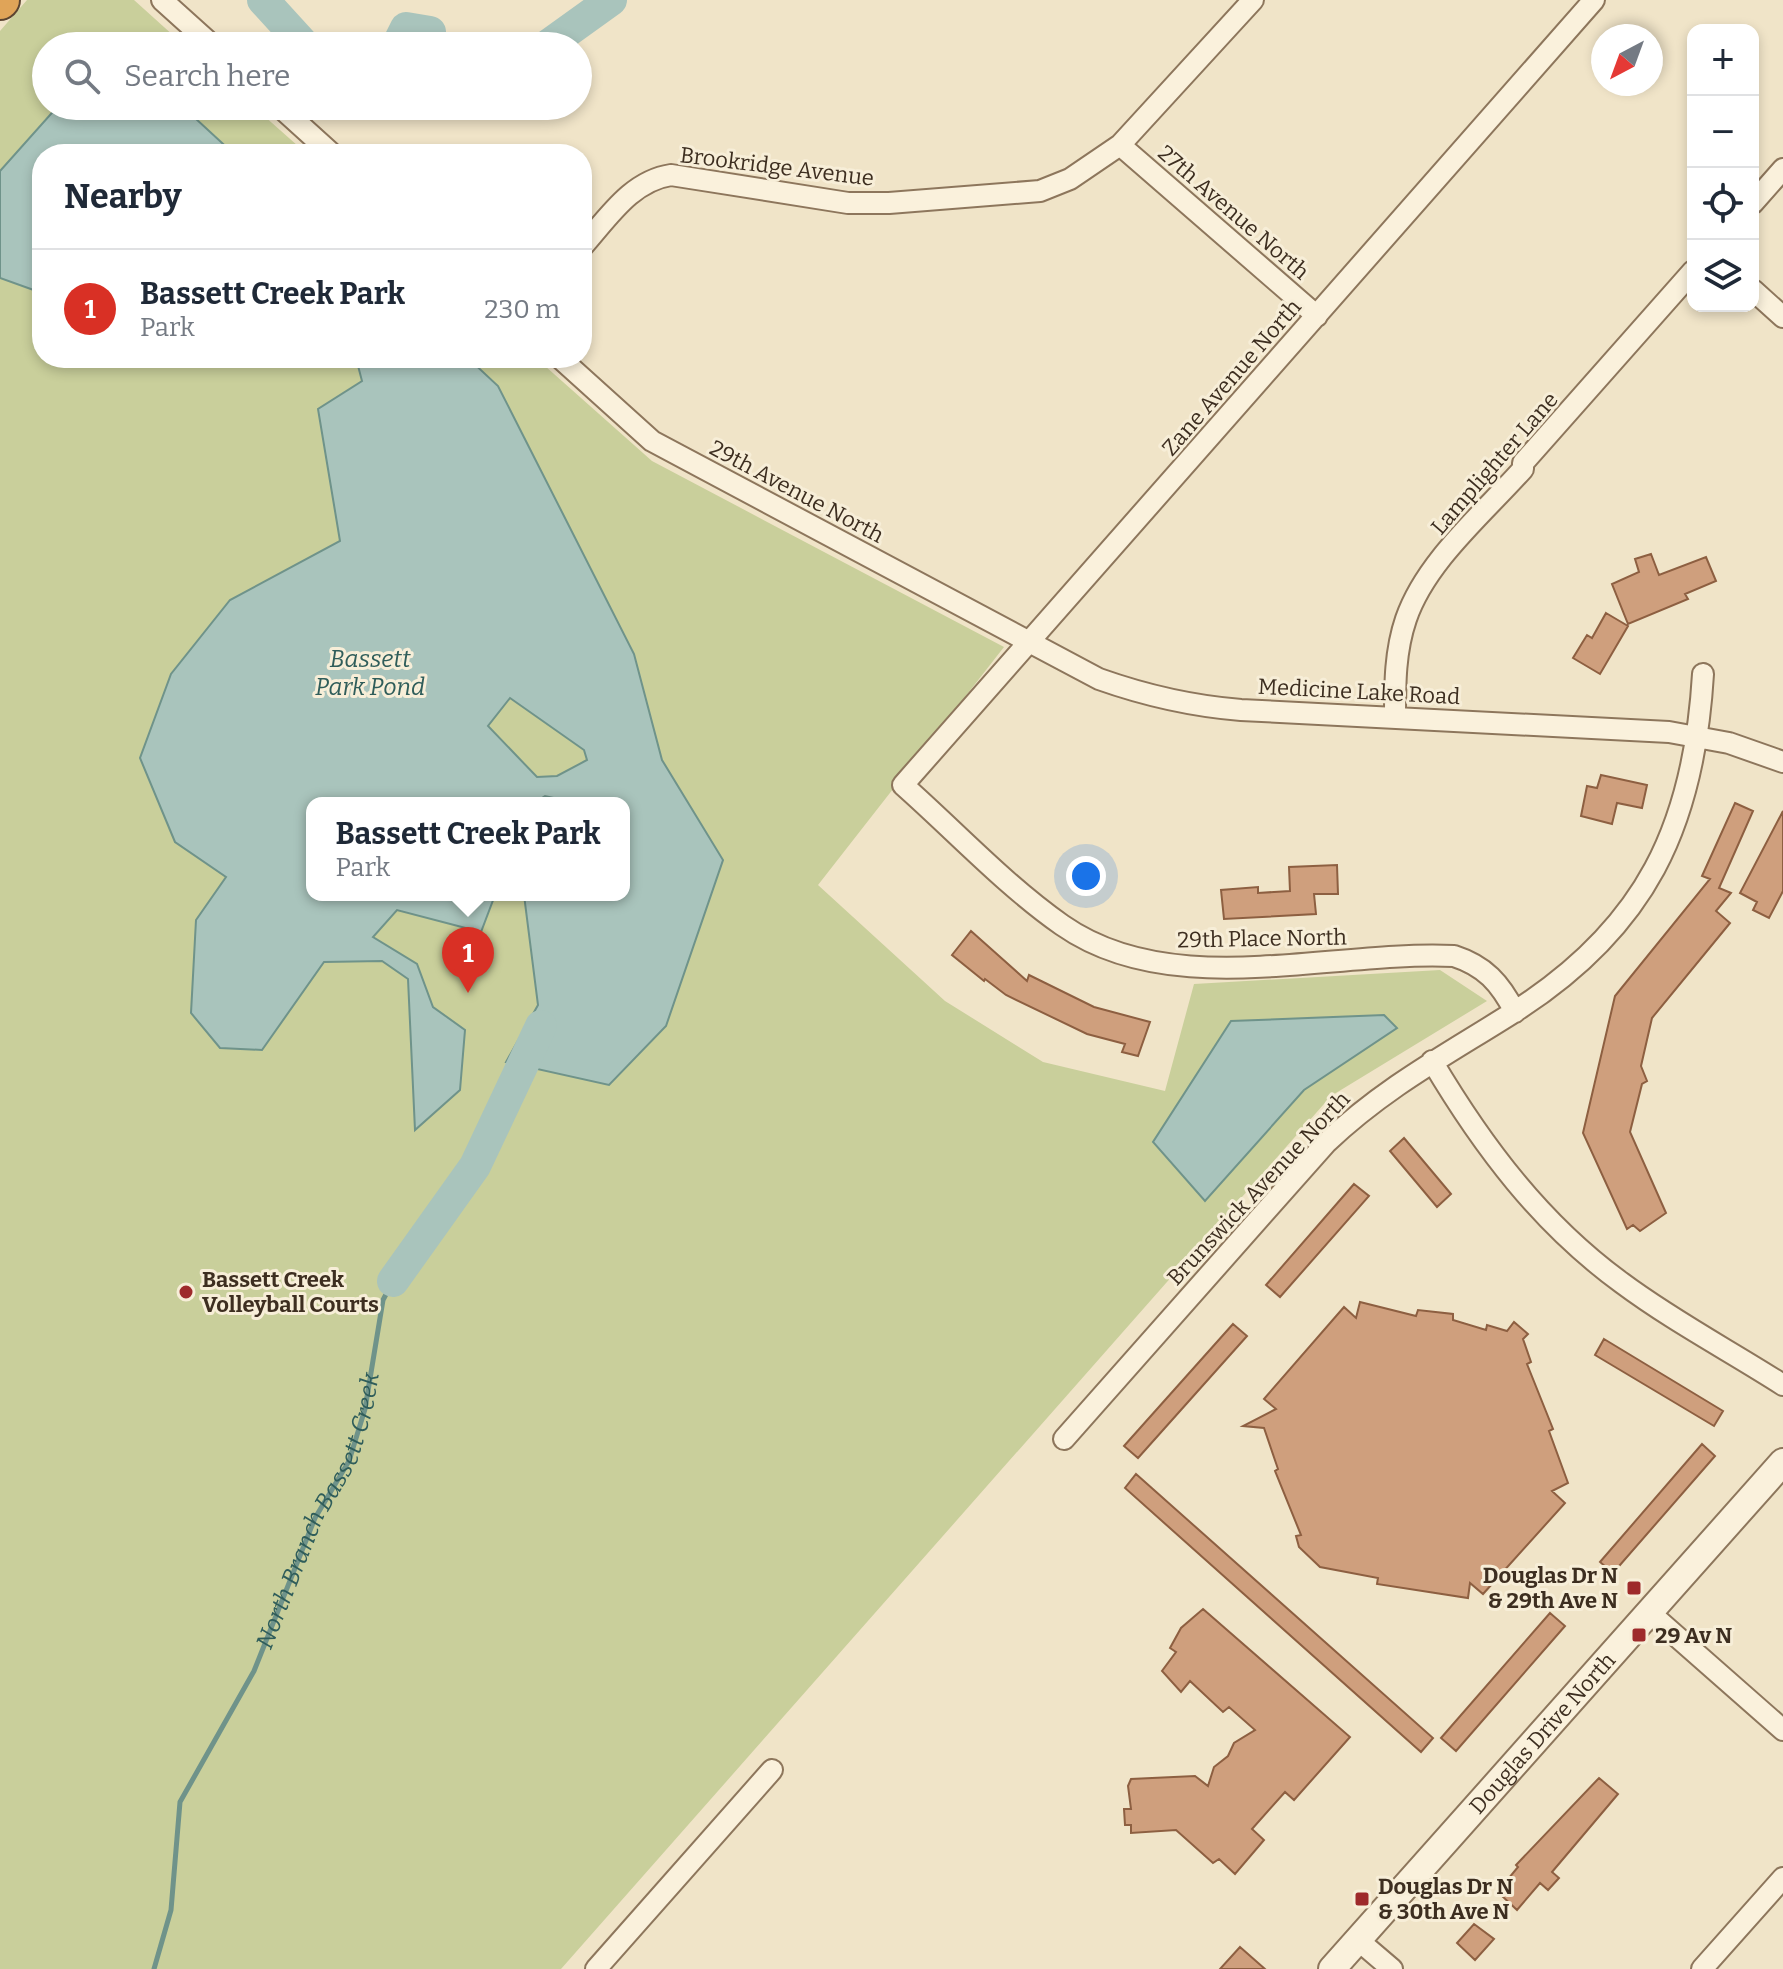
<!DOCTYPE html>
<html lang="en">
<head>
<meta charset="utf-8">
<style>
  :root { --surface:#fff; --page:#f6f6f7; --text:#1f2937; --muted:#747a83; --line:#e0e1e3; --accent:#d93025 }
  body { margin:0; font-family:Bitter,serif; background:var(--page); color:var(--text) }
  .controls { position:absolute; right:24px; top:24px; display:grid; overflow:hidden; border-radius:16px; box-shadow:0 4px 12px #0003 }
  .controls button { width:72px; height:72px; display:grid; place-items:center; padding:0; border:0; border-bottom:2px solid var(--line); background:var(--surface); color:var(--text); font:40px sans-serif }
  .compass { position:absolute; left:1591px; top:24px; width:72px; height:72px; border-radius:50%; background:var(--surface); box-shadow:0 4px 12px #0003; rotate:221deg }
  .you { position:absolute; left:1086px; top:876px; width:28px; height:28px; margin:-20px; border:6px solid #fff; border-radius:50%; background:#1a73e8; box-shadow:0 0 0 12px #1a73e833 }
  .badge { display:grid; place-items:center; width:52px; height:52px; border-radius:50%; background:var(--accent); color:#fff; font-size:26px; font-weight:700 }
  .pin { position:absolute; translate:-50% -66px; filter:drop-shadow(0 2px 4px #0008) }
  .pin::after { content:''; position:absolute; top:42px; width:28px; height:24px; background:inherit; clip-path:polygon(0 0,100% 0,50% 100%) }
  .popup { position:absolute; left:306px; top:797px; width:324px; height:104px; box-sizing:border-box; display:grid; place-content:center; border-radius:16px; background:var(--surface); filter:drop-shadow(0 2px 6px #0005); font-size:26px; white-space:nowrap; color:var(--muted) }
  .popup b { font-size:30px; color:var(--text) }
  .popup::after { content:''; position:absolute; left:50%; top:100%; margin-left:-16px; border:16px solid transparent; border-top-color:var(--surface) }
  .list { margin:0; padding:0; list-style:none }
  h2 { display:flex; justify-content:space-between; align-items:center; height:104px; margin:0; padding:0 32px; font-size:34px }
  h2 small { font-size:26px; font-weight:400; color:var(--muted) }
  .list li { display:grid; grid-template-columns:52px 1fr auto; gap:24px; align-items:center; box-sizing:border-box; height:120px; padding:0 32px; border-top:2px solid var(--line) }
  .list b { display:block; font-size:30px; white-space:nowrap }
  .list p { margin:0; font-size:26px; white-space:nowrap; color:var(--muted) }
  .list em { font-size:26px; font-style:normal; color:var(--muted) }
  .icon { flex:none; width:44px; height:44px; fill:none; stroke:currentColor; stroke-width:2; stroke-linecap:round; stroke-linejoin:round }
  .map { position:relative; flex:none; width:1783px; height:1969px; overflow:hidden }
  .search { position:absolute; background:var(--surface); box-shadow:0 4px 12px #0003; left:32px; top:32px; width:560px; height:88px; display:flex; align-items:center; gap:20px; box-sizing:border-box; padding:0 28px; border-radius:44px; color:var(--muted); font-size:30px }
  .panel { position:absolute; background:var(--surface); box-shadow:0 4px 12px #0003; left:32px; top:144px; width:560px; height:224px; border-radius:32px }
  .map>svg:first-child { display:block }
  .green { fill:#c9cf9b; fill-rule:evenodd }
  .water { fill:#a9c4bc; stroke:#6f938a; stroke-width:2; fill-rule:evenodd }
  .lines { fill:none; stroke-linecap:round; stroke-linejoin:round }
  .stream { stroke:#6f938a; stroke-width:5 }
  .river { stroke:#a9c4bc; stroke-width:32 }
  .building { fill:#cf9f7d; stroke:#8d5f41; stroke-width:2 }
  .minor-casing { stroke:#8d765c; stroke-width:24 }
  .tertiary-casing { stroke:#8d765c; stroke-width:30 }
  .motorway-casing { stroke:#5b4430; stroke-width:40 }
  .minor { stroke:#faf1dc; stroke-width:20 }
  .tertiary { stroke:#faf1dc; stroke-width:26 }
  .motorway { stroke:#e0a458; stroke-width:36 }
  .poi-dot { fill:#9e2a2b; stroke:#f7eed8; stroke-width:3 }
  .labels { text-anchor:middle; stroke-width:6; stroke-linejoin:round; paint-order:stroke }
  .street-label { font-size:22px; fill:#3d2e20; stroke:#f7eed8 }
  .poi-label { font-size:22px; font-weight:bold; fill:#3d2e20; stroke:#f7eed8; text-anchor:start }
  .water-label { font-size:24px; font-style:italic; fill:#2f5d5a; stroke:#f7eed8 }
</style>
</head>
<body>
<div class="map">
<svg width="1783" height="1969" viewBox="0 0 1783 1969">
  <rect width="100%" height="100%" fill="#f0e4c8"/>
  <path class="green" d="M27,0H134L185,46H46V106H253L307,154H42V358H536L652,461L1004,647L818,885L945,1001L1043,1062L1165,1091L1194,984L1440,970L1487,1001L1331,1096L561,1969H0V31ZM312,803H624V895H312Z"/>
  <path class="water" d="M58,106H182L234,154H42V293L0,278V171Z
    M356,358H468L498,386L634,654L662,760L723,860L666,1026L609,1085L506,1062L538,1005L524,895H624V803H576L545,796L534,803H312V895H495L481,932L397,910L373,937L417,964L433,1007L465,1030L460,1090L415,1130L408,979L382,961L324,962L262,1050L220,1048L191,1013L196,920L226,877L175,842L140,758L171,674L230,600L340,541L318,409L362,381ZM510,698L584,750L587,760L557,776L537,777L488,726Z
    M1384,1015L1397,1028L1304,1090L1205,1201L1153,1142L1231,1021Z"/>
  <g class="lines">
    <path class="stream" id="s1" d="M154,1969L171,1910L180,1802L254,1671L315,1518L349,1461L365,1409L383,1300L393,1281"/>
    <path class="river" d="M263,0L305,46
      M397,46L406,28L430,32L431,46
      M547,46L611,0
      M393,1281L475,1166L541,1026"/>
  </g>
  <path class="building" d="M1651,554L1659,575L1706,557L1716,581L1685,594L1688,599L1628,624L1612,584L1639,572L1635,559Z
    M1606,613L1628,626L1600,674L1573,658L1587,635L1592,638Z
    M1601,775L1647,785L1642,808L1617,803L1612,824L1581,816L1587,786L1597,788Z
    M1735,803L1753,811L1719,888L1731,893L1716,911L1730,923L1652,1018L1641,1066L1647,1081L1642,1084L1630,1132L1666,1213L1640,1231L1633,1225L1627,1229L1583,1133L1615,996L1710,879L1702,876Z
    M1783,811V891L1769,918L1753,910L1757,902L1740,893Z
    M1337,865L1338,894H1314L1316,914L1224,919L1221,890L1258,887V893L1290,891L1289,867Z
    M971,931L1027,981L1029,975L1094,1007L1150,1022L1138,1056L1122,1052L1125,1044L1087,1034L1006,995L985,979L984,981L952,955Z
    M1404,1138L1451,1194L1437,1207L1390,1151Z
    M1354,1184L1369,1196L1280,1297L1266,1285Z
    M1360,1302L1416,1316L1418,1310L1453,1314V1320L1486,1330L1487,1325L1507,1331L1514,1322L1528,1334L1523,1339L1531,1362L1527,1364L1553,1429L1549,1431L1568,1483L1552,1491L1565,1503L1483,1594L1470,1583L1468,1598L1377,1584L1378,1578L1320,1567L1299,1547L1296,1536L1301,1535L1275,1471L1278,1469L1264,1428L1243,1426L1276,1409L1264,1399L1344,1307L1356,1318Z
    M1233,1324L1247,1336L1138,1458L1124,1446Z
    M1604,1339L1723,1411L1714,1426L1595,1355Z
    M1702,1444L1715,1456L1613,1573L1600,1562Z
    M1136,1474L1433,1738L1421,1752L1125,1488Z
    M1203,1609L1350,1737L1294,1800L1285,1792L1252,1829L1264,1840L1235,1874L1219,1859L1213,1863L1176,1830L1131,1833V1825H1125L1124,1809H1131L1128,1786L1131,1779L1195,1776L1208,1786L1214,1767L1228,1756L1234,1743L1255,1730L1229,1707L1223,1712L1190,1681L1181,1692L1162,1671L1176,1652L1170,1648L1181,1628Z
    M1550,1613L1565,1626L1456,1751L1441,1738Z
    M1599,1778L1618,1794L1552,1872L1559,1878L1548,1890L1540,1883L1517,1910L1502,1896L1513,1883L1508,1879L1518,1867L1516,1865Z
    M1474,1924L1494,1939L1475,1960L1457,1943Z
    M1240,1947L1265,1969H1220Z"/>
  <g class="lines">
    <g class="minor-casing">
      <path id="minor" d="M162,0L213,46
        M279,106L332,154
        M1120,145L1317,316
        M1753,203L1783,169
        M582,247C608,218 631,181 671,175L848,203H889L1040,191L1070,179L1120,145L1253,0
        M1753,290L1783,317
        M560,358L652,441L1099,679C1147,696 1191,706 1241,710L1669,732L1729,743L1783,762
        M1395,717C1395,684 1395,651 1406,619C1426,561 1483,514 1523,469V463L1693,271
        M1515,1012C1500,983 1485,966 1454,956C1329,950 1172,1002 1062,925C1005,885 955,831 903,785L1594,0
        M1432,1061C1483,1147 1541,1224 1622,1283C1673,1321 1730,1351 1783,1385
        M1064,1439L1326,1143C1385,1087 1446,1055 1514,1012C1646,928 1694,826 1703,674
        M1650,1613L1783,1730
        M1358,1940L1392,1969
        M596,1969L772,1770
        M1702,1969L1783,1878"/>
    </g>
    <g class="tertiary-casing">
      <g id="tertiary">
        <path id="s2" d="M1332,1969L1783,1462"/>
      </g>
    </g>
    <g class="motorway-casing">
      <path id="motorway" d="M0,1L1,0"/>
    </g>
    <use href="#minor" class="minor"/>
    <use href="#tertiary" class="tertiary"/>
    <use href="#motorway" class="motorway"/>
  </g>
  <g class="poi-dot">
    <circle cx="186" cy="1292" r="8"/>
    <rect x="1626" y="1580" width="16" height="16" rx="4"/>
    <rect x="1631" y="1627" width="16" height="16" rx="4"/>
    <rect x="1354" y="1891" width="16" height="16" rx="4"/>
  </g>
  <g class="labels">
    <g class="street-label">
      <text transform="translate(777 166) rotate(7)" y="8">Brookridge Avenue</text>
      <text transform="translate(1234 212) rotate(41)" y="8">27th Avenue North</text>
      <text transform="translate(1231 377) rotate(-49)" y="8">Zane Avenue North</text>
      <text transform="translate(1494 463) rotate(-49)" y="8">Lamplighter Lane</text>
      <text transform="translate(797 491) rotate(28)" y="8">29th Avenue North</text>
      <text transform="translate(1359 691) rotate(3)" y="8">Medicine Lake Road</text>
      <text transform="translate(1262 938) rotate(-1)" y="8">29th Place North</text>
      <text transform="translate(1258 1188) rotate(-47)" y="8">Brunswick Avenue North</text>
      <text dy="8" stroke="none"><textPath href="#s2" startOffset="316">Douglas Drive North</textPath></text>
    </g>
    <g class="poi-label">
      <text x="202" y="1287">Bassett Creek<tspan x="202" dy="25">Volleyball Courts</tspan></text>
      <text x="1618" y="1583" text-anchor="end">Douglas Dr N<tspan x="1618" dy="25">&amp; 29th Ave N</tspan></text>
      <text x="1655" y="1643">29 Av N</text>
      <text x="1378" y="1894">Douglas Dr N<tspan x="1378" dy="25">&amp; 30th Ave N</tspan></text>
    </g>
    <g class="water-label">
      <text x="370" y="667">Bassett<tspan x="370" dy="28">Park Pond</tspan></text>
      <text dy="8" stroke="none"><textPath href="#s1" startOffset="494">North Branch Bassett Creek</textPath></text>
    </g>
  </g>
</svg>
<div class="controls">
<button>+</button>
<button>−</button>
<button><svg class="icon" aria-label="locate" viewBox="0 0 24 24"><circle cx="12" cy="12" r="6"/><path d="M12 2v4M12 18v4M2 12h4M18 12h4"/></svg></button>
<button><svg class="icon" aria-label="layers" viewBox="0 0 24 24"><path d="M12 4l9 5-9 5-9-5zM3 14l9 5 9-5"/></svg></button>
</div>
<svg class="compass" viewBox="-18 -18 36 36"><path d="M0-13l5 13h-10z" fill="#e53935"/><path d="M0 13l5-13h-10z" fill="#747a83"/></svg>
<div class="you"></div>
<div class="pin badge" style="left:468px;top:993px">1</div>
<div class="popup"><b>Bassett Creek Park</b>Park</div>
<div class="search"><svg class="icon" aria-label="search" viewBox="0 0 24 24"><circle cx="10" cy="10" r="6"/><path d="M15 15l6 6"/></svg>Search here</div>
<section class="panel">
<h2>Nearby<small></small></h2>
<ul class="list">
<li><span class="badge">1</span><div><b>Bassett Creek Park</b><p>Park</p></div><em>230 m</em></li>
</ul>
</section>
</div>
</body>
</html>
